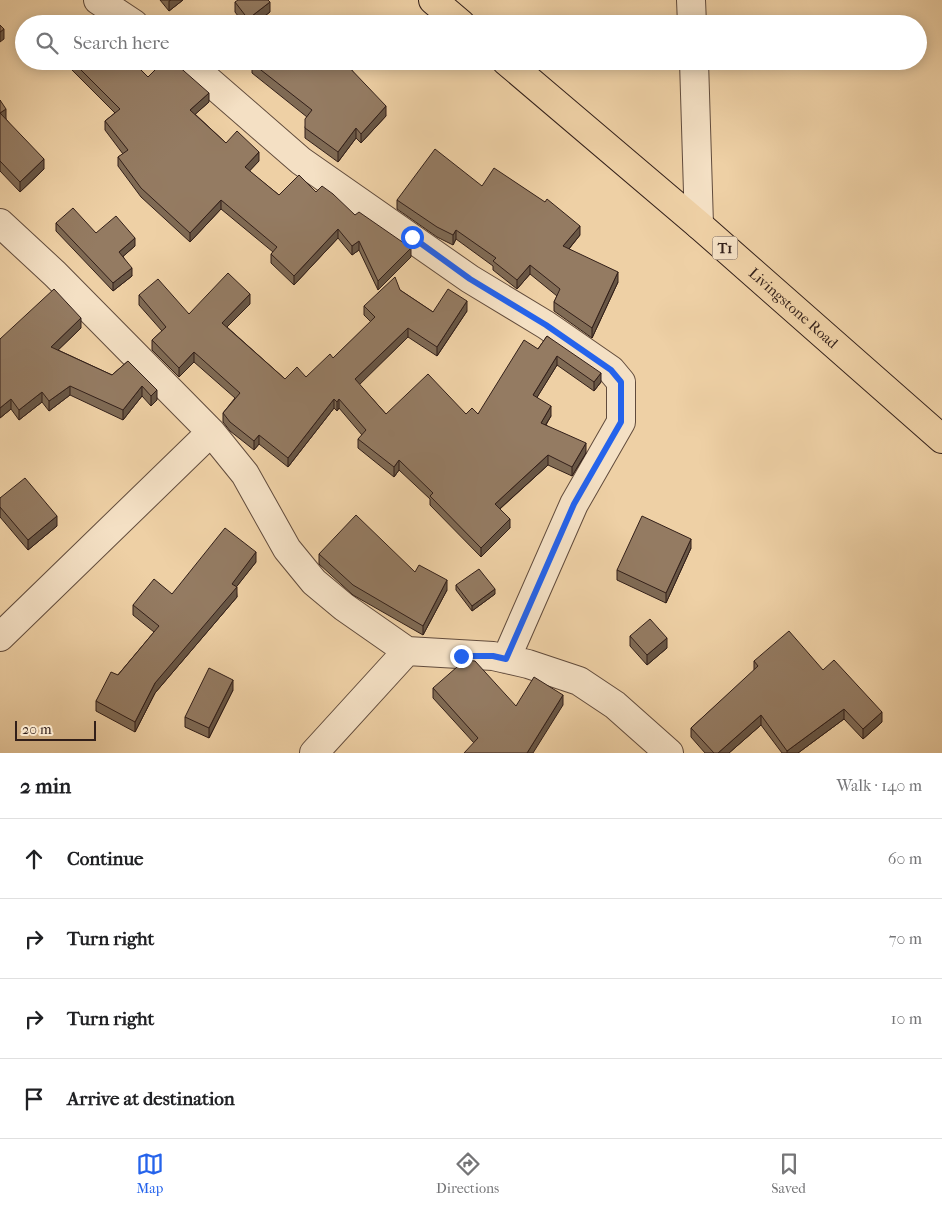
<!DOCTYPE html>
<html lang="en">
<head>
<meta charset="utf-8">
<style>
  :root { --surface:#fff; --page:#f2f2f2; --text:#202124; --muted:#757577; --line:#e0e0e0; --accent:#2563eb }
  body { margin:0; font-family:"IM FELL French Canon",serif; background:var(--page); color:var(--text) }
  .scale { position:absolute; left:15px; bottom:12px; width:81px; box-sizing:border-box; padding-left:5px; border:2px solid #321f19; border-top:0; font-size:14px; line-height:18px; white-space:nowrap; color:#321f19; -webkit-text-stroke:4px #f4e0c4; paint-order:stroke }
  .stop { position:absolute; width:15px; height:15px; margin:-11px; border:4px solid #2563eb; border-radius:50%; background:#fff }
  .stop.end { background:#2563eb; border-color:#fff; box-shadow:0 1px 5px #0008 }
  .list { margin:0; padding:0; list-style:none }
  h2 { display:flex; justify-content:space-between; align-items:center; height:65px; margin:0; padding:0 20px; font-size:21px }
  h2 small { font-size:16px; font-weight:400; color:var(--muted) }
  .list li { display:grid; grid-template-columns:32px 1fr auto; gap:15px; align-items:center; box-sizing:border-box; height:80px; padding:0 20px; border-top:1px solid var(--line) }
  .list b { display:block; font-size:19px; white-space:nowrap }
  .list em { font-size:16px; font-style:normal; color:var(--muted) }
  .icon { flex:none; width:28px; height:28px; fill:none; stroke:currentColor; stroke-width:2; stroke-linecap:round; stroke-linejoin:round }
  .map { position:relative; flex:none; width:942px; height:753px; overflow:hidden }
  .search { position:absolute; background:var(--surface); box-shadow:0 2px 12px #0003; left:15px; right:15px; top:15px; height:55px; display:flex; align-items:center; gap:12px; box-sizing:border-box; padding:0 18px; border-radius:28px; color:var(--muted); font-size:19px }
  .sheet { height:385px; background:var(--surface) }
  nav { display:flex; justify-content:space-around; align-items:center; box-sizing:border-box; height:70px; border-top:1px solid var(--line); background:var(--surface); font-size:14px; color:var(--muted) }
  nav a { display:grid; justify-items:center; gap:2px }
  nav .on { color:var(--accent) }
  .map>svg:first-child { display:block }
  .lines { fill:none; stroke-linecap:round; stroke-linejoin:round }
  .minor-casing { stroke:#614b3c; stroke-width:30 }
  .trunk-casing { stroke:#321f19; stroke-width:30 }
  .minor { stroke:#f4e0c4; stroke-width:28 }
  .trunk { stroke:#eed0a5; stroke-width:28 }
  .wall { fill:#7f6a54; stroke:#321f19 }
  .shaded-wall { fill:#685645; stroke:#321f19 }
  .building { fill:#947b62; stroke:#321f19 }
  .route { stroke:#2563eb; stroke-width:6 }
  .labels { text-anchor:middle; stroke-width:4; stroke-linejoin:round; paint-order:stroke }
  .shield { fill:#f4e0c4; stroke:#6c594c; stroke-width:1 }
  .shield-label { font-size:14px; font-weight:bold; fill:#321f19 }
  .street-label { font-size:15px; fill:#321f19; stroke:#f4e0c4 }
</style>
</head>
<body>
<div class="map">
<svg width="942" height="753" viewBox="0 0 942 753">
  <rect width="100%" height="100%" fill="#eed0a5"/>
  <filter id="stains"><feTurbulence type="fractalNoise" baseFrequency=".004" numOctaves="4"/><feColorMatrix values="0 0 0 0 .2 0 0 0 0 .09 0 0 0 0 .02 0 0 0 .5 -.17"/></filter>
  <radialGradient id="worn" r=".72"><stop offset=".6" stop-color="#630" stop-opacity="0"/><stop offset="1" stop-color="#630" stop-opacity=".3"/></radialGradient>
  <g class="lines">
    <g class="minor-casing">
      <path id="minor" d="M98,0L134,24
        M691,0L692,24
        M186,61L301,161L470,279L546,325L611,370L621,382V422L574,504L506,659
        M694,61L699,225
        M0,223L55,274L211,432L245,474L287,549L314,582L344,607L407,651L493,656L528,664L579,681L615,705L669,753
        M0,637L211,432
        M314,753L407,651"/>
    </g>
    <g class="trunk-casing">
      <g id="trunk">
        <path d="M433,0L461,24"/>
        <path id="s1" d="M506,61L699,225L942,439"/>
      </g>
    </g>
    <use href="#minor" class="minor"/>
    <use href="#trunk" class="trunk"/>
  </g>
  <path class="wall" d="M160,0H183L169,11Z
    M235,2L270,12L254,24H244L235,12Z
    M63,61H132L148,77L176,64L209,102L195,114L226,143L259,161L249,171L279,195L316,192L355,215L411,257L378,290L359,250L352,255L338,238L294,285L271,263V254L273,252L221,209L190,242L141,197L118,166V157L123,154L105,130V121L115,113Z
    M252,63L310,68H350L386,116L361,143L356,138L338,162L305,138V128L307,117L252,73Z
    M0,100L6,119L44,169L20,192L0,171Z
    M482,186L580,235L569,249L618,282L592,338L554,311V302L557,296L530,274L517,289L493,270V266L456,239L453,245L437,237L397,209V200Z
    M56,223L135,246L123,256L132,276L113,291L56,231Z
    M400,290L433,312L467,311L437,356L408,337L359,384L386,414H478L538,349L547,336L601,382L594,391L557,365L537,397L551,416L546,425L586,453L572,476L548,465L500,509L510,528L481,557L430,505V499L399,470L394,477L358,448V439L362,435L339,408L337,411L334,408L288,467L259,444L254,450L230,431L223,422V413L235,398L194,362L179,377L152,350V340L162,331L139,305V295L189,314L250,304L227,327L285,379L306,377L333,358L371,322L364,315V306Z
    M81,328L58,350L112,375L128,361L157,400L151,406L142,396L123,420L70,395L49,411L42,402L19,420L11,409L0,418V339Z
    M0,498L57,526L28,550L0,517Z
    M691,548L666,603L617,580V570Z
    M319,554L415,572L447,590L423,635L353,595L319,564Z
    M256,562L236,587L237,597L155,693L135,732L96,711V701L154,632L133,615V605L172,594Z
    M456,585L495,594L472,611L456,590Z
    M630,636L667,648L647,665L630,646Z
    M754,661L823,670L882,722L863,739L844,719L798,753H782L761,725L729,753H705L691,737V728L754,671Z
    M433,688L516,706L563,705L474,743L433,698Z
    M233,690L209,738L185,727V717Z"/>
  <path class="shaded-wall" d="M171,0H183L169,11V1Z
    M270,2V12L254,24H248V19Z
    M4,29V39L0,42V32Z
    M347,61H356L345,73V63Z
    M209,93V102L190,119V110Z
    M386,106V116L361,143V134Z
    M6,109V119L0,123V113Z
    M356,128V138L338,162V152Z
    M259,152V161L245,176V167Z
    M44,159V169L20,192V182Z
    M221,200V209L190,242V233Z
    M580,226V235L563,256V246Z
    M338,229V238L294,285V276Z
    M456,230V239L453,245V235Z
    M135,238V246L119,260V252Z
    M359,241V250L352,255V246Z
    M411,248V257L378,290V281Z
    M530,265V274L517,289V280Z
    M132,268V276L113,291V283Z
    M618,272V282L592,338V328Z
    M250,294V304L222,332V323Z
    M467,301V311L437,356V347Z
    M81,318V328L51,357V347Z
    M408,328V337L355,389V379Z
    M194,352V362L179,377V368Z
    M557,356V365L533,404V395Z
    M601,373V382L594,391V382Z
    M70,386V395L49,411V401Z
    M142,386V396L123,420V410Z
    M157,390V400L151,406V396Z
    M42,392V402L19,420V410Z
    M11,399V409L0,418V408Z
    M334,399V408L288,467V458Z
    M339,399V408L337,411V402Z
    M551,406V416L541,432V423Z
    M259,435V444L254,450V441Z
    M586,443V453L572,476V467Z
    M548,455V465L495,513V504Z
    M399,460V470L394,477V467Z
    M57,516V526L28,550V540Z
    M510,519V528L481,557V548Z
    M691,539V548L666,603V593Z
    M256,552V562L234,590L237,587V597L155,693L135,732V722L155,683Z
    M447,580V590L423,635V626Z
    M495,589V594L472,611V606Z
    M667,638V648L647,665V655Z
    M233,680V690L209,738V728Z
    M563,695V705L533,753H527Z
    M844,709V719L798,753H787V751Z
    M882,712V722L863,739V729Z
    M761,715V725L729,753H718Z"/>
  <path class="building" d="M238,0H268L270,2L248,19L235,2Z
    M0,25L4,29L0,32Z
    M72,61H132L148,77L164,61H174L176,64L209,93L190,110L226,143L237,131L259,152L245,167L279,195L299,175L316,192L322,186L333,194L355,215L359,212L411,248L378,281L359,241L352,246L338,229L294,276L271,254L277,247L221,200L190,233L141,188L118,157L128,150L105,121L120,109Z
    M253,61H301L310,68L316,61H347L345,63L386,106L361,134L356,128L338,152L305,128V119L312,110L252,63Z
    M0,100L6,109L0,113L44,159L20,182L0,161Z
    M435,149L482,186L494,168L545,202L547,199L580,226L563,246L618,272L592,328L554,302L560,289L530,265L517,280L493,261L496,258L456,230L453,235L437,227L397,200Z
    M73,208L96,233L116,216L135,238L119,252L132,268L113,283L56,223Z
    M228,273L250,294L222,323L285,379L297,367L306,377L330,354L333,358L375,317L364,306L395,277L400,290L433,312L448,289L467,301L437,347L408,328L355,379L386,414L428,374L466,414L472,408L478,414L524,340L538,349L547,336L601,373L594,382L557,356L533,395L551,406L541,423L586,443L572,467L548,455L495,504L510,519L481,548L430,496L433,493L399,460L394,467L358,439L366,430L339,399L337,402L334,399L288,458L259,435L254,441L230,422L223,413L240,393L194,352L179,368L152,340L166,327L139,295L158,279L189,314Z
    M54,289L81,318L51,347L112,375L128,361L157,390L151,396L142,386L123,410L70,386L49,401L42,392L19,410L11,399L0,408V339Z
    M25,478L57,516L28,540L0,507V498Z
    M356,515L415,572L419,565L447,580L423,626L353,585L319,554Z
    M642,516L691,539L666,593L617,570Z
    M225,528L256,552L232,584L237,587L155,683L135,722L96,701L111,672L118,675L159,626L133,605L154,579L172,594Z
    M479,569L495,589L472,606L456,585Z
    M650,619L667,638L647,655L630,636Z
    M789,631L823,670L834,660L882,712L863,729L844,709L787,751L761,715L718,753H714L691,728L758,666L754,661Z
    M465,660L475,661L516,706L534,677L563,695L527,753H464L478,738L433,688Z
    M209,668L233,680L209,728L185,717Z"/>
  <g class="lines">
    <path class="route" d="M412,237L470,279L546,325L611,370L621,382V422L574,504L506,659L493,656H461"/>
  </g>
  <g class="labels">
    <rect class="shield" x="712.5" y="236.5" width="25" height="23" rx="4"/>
    <g class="shield-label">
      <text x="725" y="253">T1</text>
    </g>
    <g class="street-label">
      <text dy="5" stroke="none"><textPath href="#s1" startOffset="379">Livingstone Road</textPath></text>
    </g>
  </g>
  <rect width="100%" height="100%" filter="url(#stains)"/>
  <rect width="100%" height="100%" fill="url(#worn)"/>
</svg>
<div class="scale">20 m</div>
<div class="stop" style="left:412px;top:237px"></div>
<div class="stop end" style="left:461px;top:656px"></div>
<div class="search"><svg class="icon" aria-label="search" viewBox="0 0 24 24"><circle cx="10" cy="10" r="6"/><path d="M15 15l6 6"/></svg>Search here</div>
</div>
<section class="sheet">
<h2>2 min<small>Walk · 140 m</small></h2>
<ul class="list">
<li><svg class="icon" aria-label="ahead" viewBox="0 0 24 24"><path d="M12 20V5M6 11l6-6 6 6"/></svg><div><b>Continue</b></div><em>60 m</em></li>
<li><svg class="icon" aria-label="right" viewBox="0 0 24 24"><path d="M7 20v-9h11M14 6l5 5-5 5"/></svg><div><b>Turn right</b></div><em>70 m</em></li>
<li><svg class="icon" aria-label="right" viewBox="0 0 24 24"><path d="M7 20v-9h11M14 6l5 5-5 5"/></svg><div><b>Turn right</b></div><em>10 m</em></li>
<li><svg class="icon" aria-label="arrive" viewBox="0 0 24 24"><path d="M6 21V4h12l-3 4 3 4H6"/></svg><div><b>Arrive at destination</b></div></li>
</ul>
</section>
<nav>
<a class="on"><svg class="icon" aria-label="map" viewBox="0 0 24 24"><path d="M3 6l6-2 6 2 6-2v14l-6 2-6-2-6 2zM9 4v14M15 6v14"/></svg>Map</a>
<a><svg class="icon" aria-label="directions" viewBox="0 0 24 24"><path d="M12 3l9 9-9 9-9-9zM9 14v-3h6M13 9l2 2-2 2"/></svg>Directions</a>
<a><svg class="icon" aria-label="saved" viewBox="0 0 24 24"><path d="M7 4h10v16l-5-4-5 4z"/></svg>Saved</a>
</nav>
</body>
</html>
